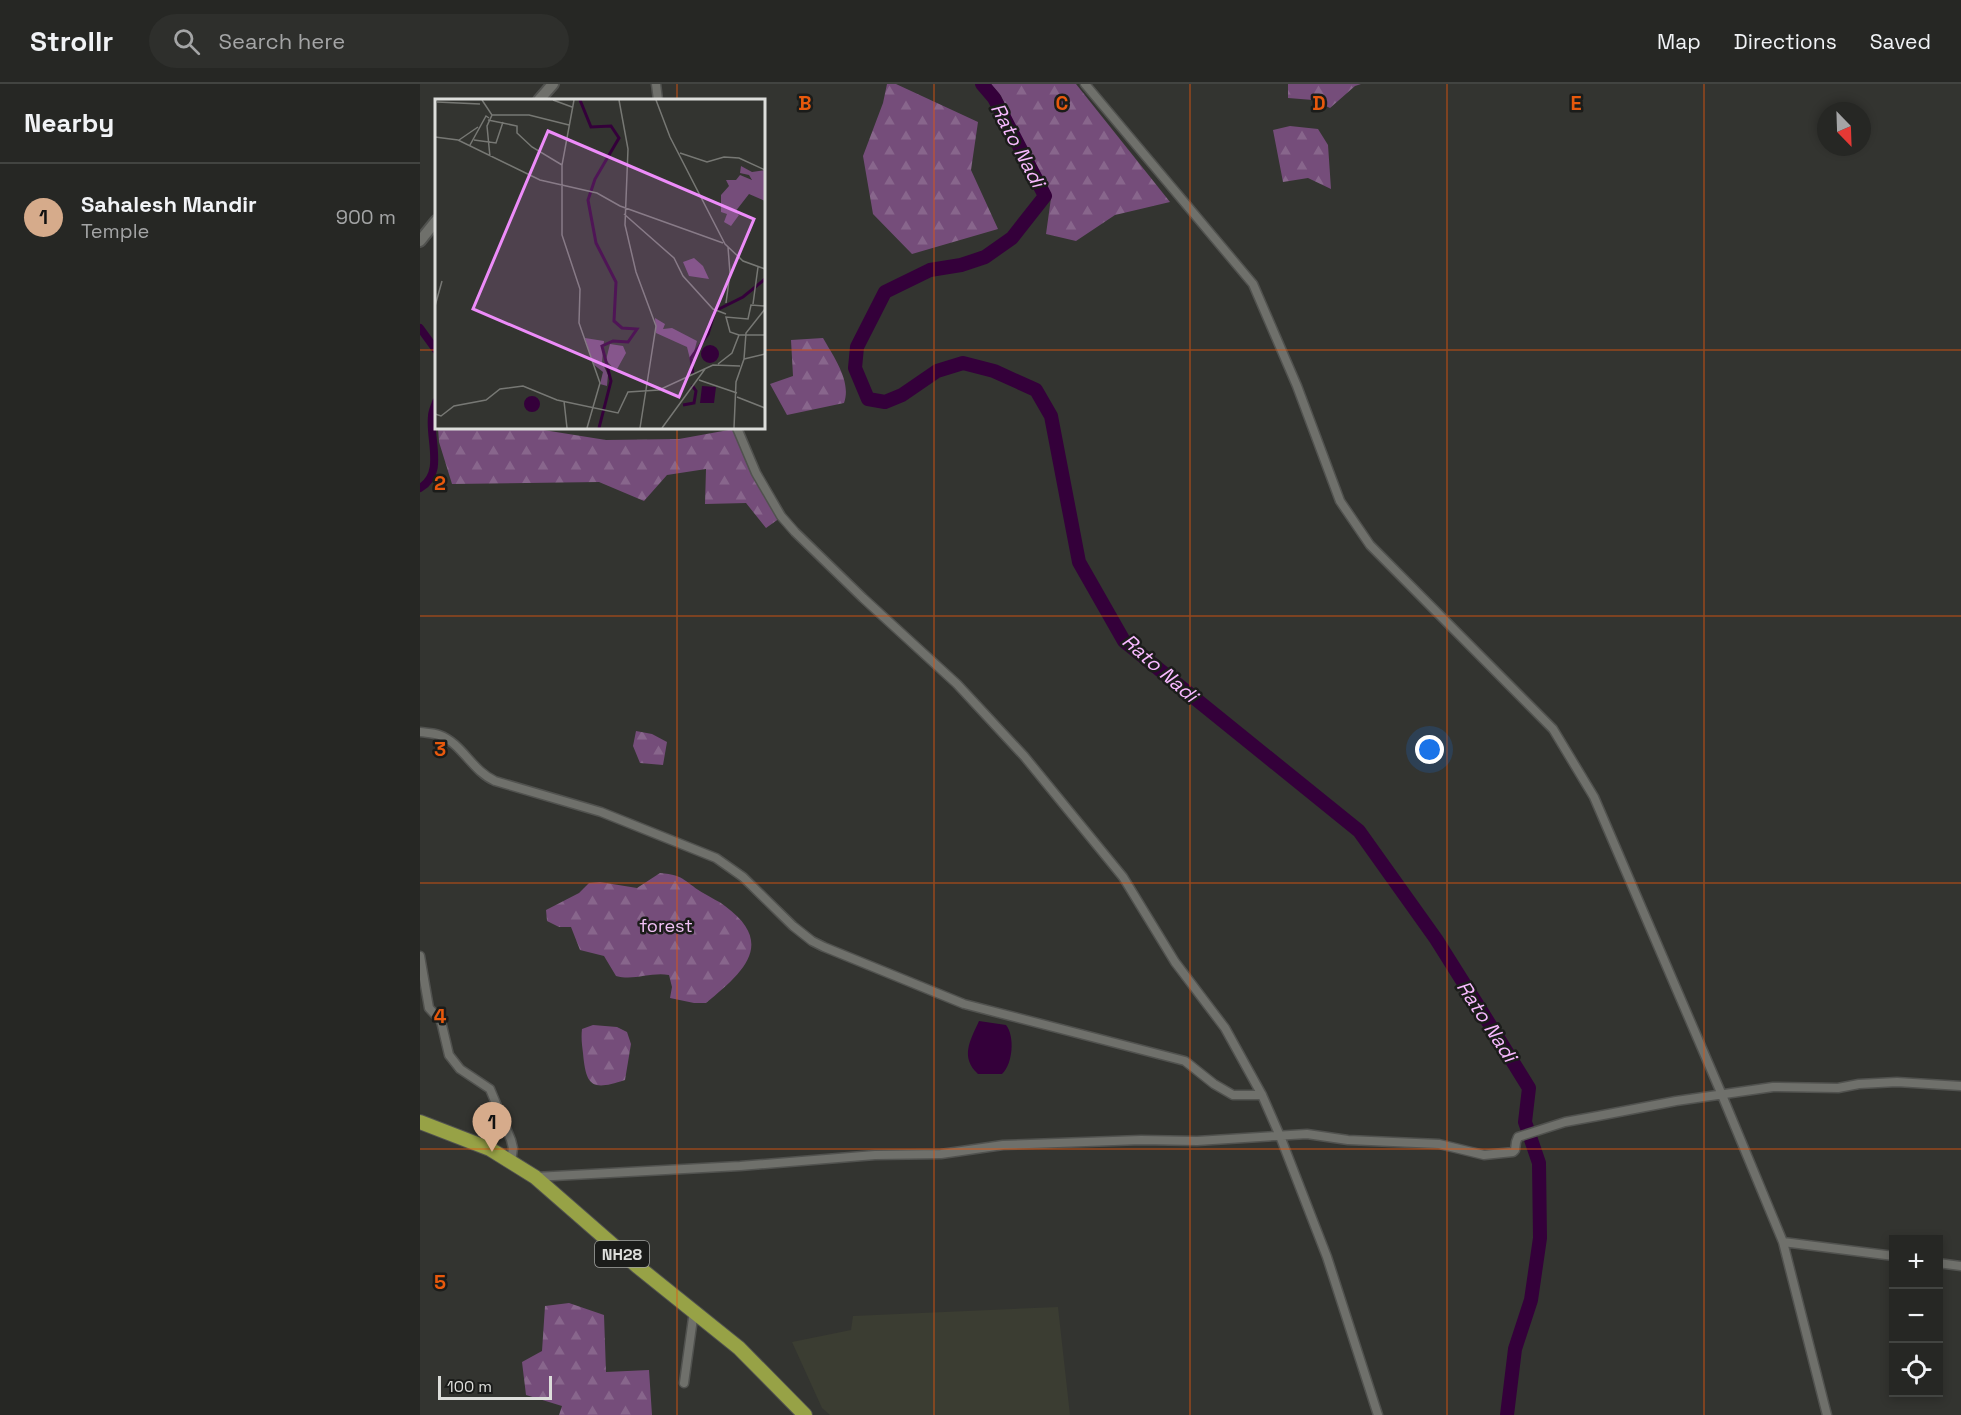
<!DOCTYPE html>
<html lang="en">
<head>
<meta charset="utf-8">
<style>
  :root { --surface:#262724; --page:#2e2f2c; --text:#f1f3f6; --muted:#a4a5a6; --line:#424441; --accent:#d6ab8b }
  body { margin:0; font-family:"Space Grotesk",sans-serif; background:var(--page); color:var(--text) }
  .controls { position:absolute; right:18px; bottom:18px; display:grid; overflow:hidden; border-radius:0px; box-shadow:0 3px 9px #0003 }
  .controls button { width:54px; height:54px; display:grid; place-items:center; padding:0; border:0; border-bottom:2px solid var(--line); background:var(--surface); color:var(--text); font:30px sans-serif }
  .compass { position:absolute; left:1397px; top:18px; width:54px; height:54px; border-radius:50%; background:var(--surface); box-shadow:0 3px 9px #0003; rotate:157deg }
  .scale { position:absolute; left:18px; bottom:15px; width:114px; box-sizing:border-box; padding-left:6px; border:3px solid #dddedb; border-top:0; font-size:16px; line-height:21px; white-space:nowrap; color:#dddedb; -webkit-text-stroke:4px #1b1c1a; paint-order:stroke }
  .you { position:absolute; left:1010px; top:666px; width:21px; height:21px; margin:-15px; border:4px solid #fff; border-radius:50%; background:#1a73e8; box-shadow:0 0 0 9px #1a73e833 }
  .badge { display:grid; place-items:center; width:39px; height:39px; border-radius:50%; background:var(--accent); color:#111; font-size:20px; font-weight:700 }
  .pin { position:absolute; translate:-50% -50px; filter:drop-shadow(0 2px 3px #0008) }
  .pin::after { content:''; position:absolute; top:32px; width:21px; height:18px; background:inherit; clip-path:polygon(0 0,100% 0,50% 100%) }
  .list { margin:0; padding:0; list-style:none }
  h2 { display:flex; justify-content:space-between; align-items:center; height:78px; margin:0; padding:0 24px; font-size:26px }
  h2 small { font-size:20px; font-weight:400; color:var(--muted) }
  .list li { display:grid; grid-template-columns:39px 1fr auto; gap:18px; align-items:center; box-sizing:border-box; height:108px; padding:0 24px; border-top:2px solid var(--line) }
  .list b { display:block; font-size:22px; white-space:nowrap }
  .list p { margin:0; font-size:20px; white-space:nowrap; color:var(--muted) }
  .list em { font-size:20px; font-style:normal; color:var(--muted) }
  .icon { flex:none; width:33px; height:33px; fill:none; stroke:currentColor; stroke-width:2; stroke-linecap:round; stroke-linejoin:round }
  .map { position:relative; flex:none; width:1541px; height:1331px; overflow:hidden }
  header { display:flex; align-items:center; gap:36px; box-sizing:border-box; height:84px; padding:0 30px; background:var(--surface); border-bottom:2px solid var(--line) }
  header strong { font-size:28px }
  nav { display:flex; gap:33px; margin-inline-start:auto; font-size:21px }
  .search { width:420px; height:54px; background:var(--page); display:flex; align-items:center; gap:15px; box-sizing:border-box; padding:0 21px; border-radius:33px; color:var(--muted); font-size:22px }
  main { display:flex }
  aside { flex:1; background:var(--surface) }
  .map>svg:first-child { display:block }
  .built { fill:#3b3d32 }
  .forest { fill:url(#forest-firs) }
  .water { fill:#34003a }
  .lines { fill:none; stroke-linecap:round; stroke-linejoin:round }
  .canal { stroke:#34003a; stroke-width:8 }
  .river { stroke:#34003a; stroke-width:14 }
  .minor-casing { stroke:#51524f; stroke-width:11 }
  .tertiary-casing { stroke:#51524f; stroke-width:14 }
  .primary-casing { stroke:#51524f; stroke-width:16 }
  .minor { stroke:#6f706b; stroke-width:8 }
  .tertiary { stroke:#6f706b; stroke-width:10 }
  .primary { stroke:#97a246; stroke-width:14 }
  .grid { fill:none; stroke:#e8590c; stroke-width:1.5; stroke-opacity:0.55 }
  .labels { text-anchor:middle; stroke-width:5; stroke-linejoin:round; paint-order:stroke }
  .shield { fill:#1b1c1a; stroke:#a3a4a1; stroke-width:1.5 }
  .shield-label { font-size:16px; font-weight:bold; fill:#dddedb }
  .park-label { font-size:18px; fill:#f0c1f5; stroke:#1b1c1a }
  .water-label { font-size:20px; font-style:italic; fill:#f8b9ff; stroke:#1b1c1a }
  .inset-river { fill:none; stroke:#34003a; stroke-width:3 }
  .inset-road { fill:none; stroke:#777874; stroke-width:1.5 }
  .view { fill:#ed8cf9; fill-opacity:0.15; stroke:#ed8cf9; stroke-width:3 }
  .inset-edge { fill:none; stroke:#dddedb; stroke-width:3 }
  .grid-label { font-size:20px; text-anchor:middle; font-weight:bold; fill:#e8590c; stroke:#1b1c1a; stroke-width:5; stroke-linejoin:round; paint-order:stroke }
</style>
</head>
<body>
<header>
<strong>Strollr</strong>
<div class="search"><svg class="icon" aria-label="search" viewBox="0 0 24 24"><circle cx="10" cy="10" r="6"/><path d="M15 15l6 6"/></svg>Search here</div>
<nav><a>Map</a><a>Directions</a><a>Saved</a></nav>
</header>
<main>
<aside>
<h2>Nearby<small></small></h2>
<ul class="list">
<li><span class="badge">1</span><div><b>Sahalesh Mandir</b><p>Temple</p></div><em>900 m</em></li>
</ul>
</aside>
<div class="map">
<svg width="1541" height="1331" viewBox="0 0 1541 1331">
  <defs>
    <pattern id="forest-firs" width="22" height="20" patternUnits="userSpaceOnUse" patternTransform="scale(1.5)"><rect width="22" height="20" fill="#754d7a"/><path d="M5 1l3.5 6h-7zM16 11l3.5 6h-7z" fill="#88668c"/></pattern>
  </defs>
  <rect width="100%" height="100%" fill="#333430"/>
  <path class="built" d="M638,1223L650,1331H410L402,1324L372,1258L431,1246L433,1232Z"/>
  <path class="forest" d="M467,0H476L558,38L551,86L578,145L492,170L453,130L443,72L463,19Z
    M571,0H656L750,118L695,131L656,157L626,150L631,114L581,12Z
    M868,0H941L935,2L910,24L893,16L868,14Z
    M870,42L898,45L908,61L911,105L888,94L863,98L853,46Z
    M403,254C413,272 432,297 424,319L367,331L350,300L373,292L371,256Z
    M18,344H111L186,356L259,355L314,345L360,434L346,444L326,419L285,420L286,385L247,391L224,417L179,398L32,400L19,358Z
    M216,647L232,650L247,658L243,681L220,679L213,662Z
    M240,789C266,791 265,799 285,810C291,814 299,817 305,822C357,860 322,889 286,919H274L250,914L252,903L249,891C230,888 214,897 196,892L184,872L160,866L151,843H139L127,837L126,826L159,809L169,799L180,798L217,804Z
    M173,941L197,943L207,948L211,960L205,996C172,1007 166,1003 163,969C162,961 161,954 162,945Z
    M149,1219L184,1231L186,1288L229,1286L232,1331H139L142,1322L106,1311L102,1278L122,1267L125,1222Z"/>
  <path class="water" d="M559,937L586,941C595,952 593,980 582,990H558C540,973 550,957 559,937Z"/>
  <g class="lines">
    <path class="canal" d="M0,244L16,266
      M0,404C25,390 9,355 12,332C12,327 15,322 16,318"/>
    <path class="river" d="M562,0L574,14L625,112L592,154L565,173L541,181L510,186L465,208L437,263L435,284L448,315L465,318L482,311L517,287L543,279L574,287L616,306L631,332L659,478L704,557L939,747L1016,855L1062,928L1109,1004L1105,1038L1119,1079L1120,1154L1111,1216L1095,1265L1087,1331"/>
    <g class="minor-casing">
      <path id="minor" d="M236,0L238,16
        M665,0L833,200L877,302L920,417L950,461L1133,645L1174,713L1302,1011L1363,1158L1407,1331
        M317,344L336,389L361,432L375,448L443,514L537,600L604,672L703,793L755,878L805,944L842,1011L860,1052L907,1173L958,1331
        M0,648C6,649 13,649 19,651C42,659 52,687 75,697L181,728L296,774L323,793L373,842L392,857L404,863L544,920L765,977L794,1000L813,1011H842
        M0,872L9,924L21,937L29,971L40,985L70,1005L91,1056L93,1064L91,1078
        M115,1093L320,1082L455,1071L521,1070L583,1061L721,1056L777,1057L887,1050L928,1056L1019,1060L1064,1071L1093,1068L1095,1066L1096,1058L1098,1053L1145,1038L1178,1032L1256,1017L1353,1003L1418,1004L1439,1000L1477,998L1541,1002
        M1363,1158L1474,1172
        M1518,1179L1541,1182
        M264,1299L274,1227"/>
    </g>
    <g class="tertiary-casing">
      <path id="tertiary" d="M119,16L133,0
        M0,157L16,137"/>
    </g>
    <g class="primary-casing">
      <path id="primary" d="M0,1038L70,1065L115,1093L217,1182L319,1264L385,1331"/>
    </g>
    <use href="#minor" class="minor"/>
    <use href="#tertiary" class="tertiary"/>
    <use href="#primary" class="primary"/>
  </g>
  <path class="grid" d="M257,0V16M514,0V1331M770,0V1331M1027,0V1331M1284,0V1331M0,266H16M344,266H1541M257,344V1331M0,532H1541M0,799H1541M0,1065H1541"/>
  <g class="labels">
    <rect class="shield" x="175" y="1157" width="54" height="26" rx="4.5"/>
    <g class="shield-label">
      <text x="202" y="1176">NH28</text>
    </g>
    <g class="park-label">
      <text x="246" y="848">forest</text>
    </g>
    <g class="water-label">
      <text transform="translate(598 61) rotate(62)" y="7">Rato Nadi</text>
      <text transform="translate(740 584) rotate(41)" y="7">Rato Nadi</text>
      <text transform="translate(1067 937) rotate(57)" y="7">Rato Nadi</text>
    </g>
  </g>
  <g transform="translate(15 15)">
    <rect width="330" height="330" fill="#333430"/>
    <path d="M306,67L317,73L330,71V102L314,95L300,113L304,116L296,127L289,123L292,115L286,113V96L294,87L291,81H301L305,76L317,81L314,76L305,74ZM259,159L268,167L274,180L254,177L248,163ZM220,219L230,225L228,230L237,229L262,242L256,264L252,248L221,234ZM150,239L169,242L167,263L173,276L172,287L165,285L168,273L158,265ZM175,245L188,247L191,254L181,272L171,261Z" fill="#754d7a"/>
    <path d="M266 255a9 9 0 1 1 18 0a9 9 0 1 1-18 0ZM267,287L281,288L279,304H265ZM89 305a8 8 0 1 1 16 0a8 8 0 1 1-16 0Z" fill="#34003a"/>
    <path class="inset-river" d="M145,1L156,28L176,27L184,39L160,80L153,101L161,144L181,183L179,222L187,229L202,230L193,243L178,242L167,247L176,282L164,329M258,275L256,259L273,235L280,212L308,198L330,180M248,306L259,304L261,292L257,286"/>
    <path class="inset-road" d="M47,1L57,16L52,27L55,58M118,1L137,8M139,1L127,66V136L145,190L144,224L165,284L152,329M184,1L193,50L190,126L201,173L221,227L205,329M221,1L235,38L290,145L308,162L330,170M2,3L45,5M330,8V36M57,16H94L134,26M53,21L82,27V34L97,48L127,66M0,38L23,41L105,81L162,94L185,107L288,144M24,41L43,28M39,41L61,44L68,23M35,46L51,17L54,19M245,54L272,63L289,58L304,59L330,71M189,115L239,159L248,177L278,210L291,215M291,204L295,174L293,148M318,205L323,168M0,207L7,182M304,236L295,233L291,218L313,220L316,206L330,207M309,260L330,255M283,265L297,254L304,236H330M264,281L302,294M302,298L330,309M129,302L132,329M0,315L6,317L19,307L51,301L65,290L88,287L122,301L183,314L193,293L224,291L278,266L305,267M227,329L270,270M299,329L301,283L309,260L311,234L330,210"/>
    <path class="view" d="M113,32L319,120L244,298L38,210Z"/>
    <rect width="330" height="330" class="inset-edge"/>
  </g>
  <g class="grid-label">
    <text x="385" y="26">B</text>
    <text x="642" y="26">C</text>
    <text x="899" y="26">D</text>
    <text x="1156" y="26">E</text>
    <text x="20" y="406">2</text>
    <text x="20" y="672">3</text>
    <text x="20" y="939">4</text>
    <text x="20" y="1205">5</text>
  </g>
</svg>
<div class="controls">
<button>+</button>
<button>−</button>
<button><svg class="icon" aria-label="locate" viewBox="0 0 24 24"><circle cx="12" cy="12" r="6"/><path d="M12 2v4M12 18v4M2 12h4M18 12h4"/></svg></button>
</div>
<svg class="compass" viewBox="-18 -18 36 36"><path d="M0-13l5 13h-10z" fill="#e53935"/><path d="M0 13l5-13h-10z" fill="#a4a5a6"/></svg>
<div class="scale">100 m</div>
<div class="you"></div>
<div class="pin badge" style="left:72px;top:1068px">1</div>
</div>
</main>
</body>
</html>
